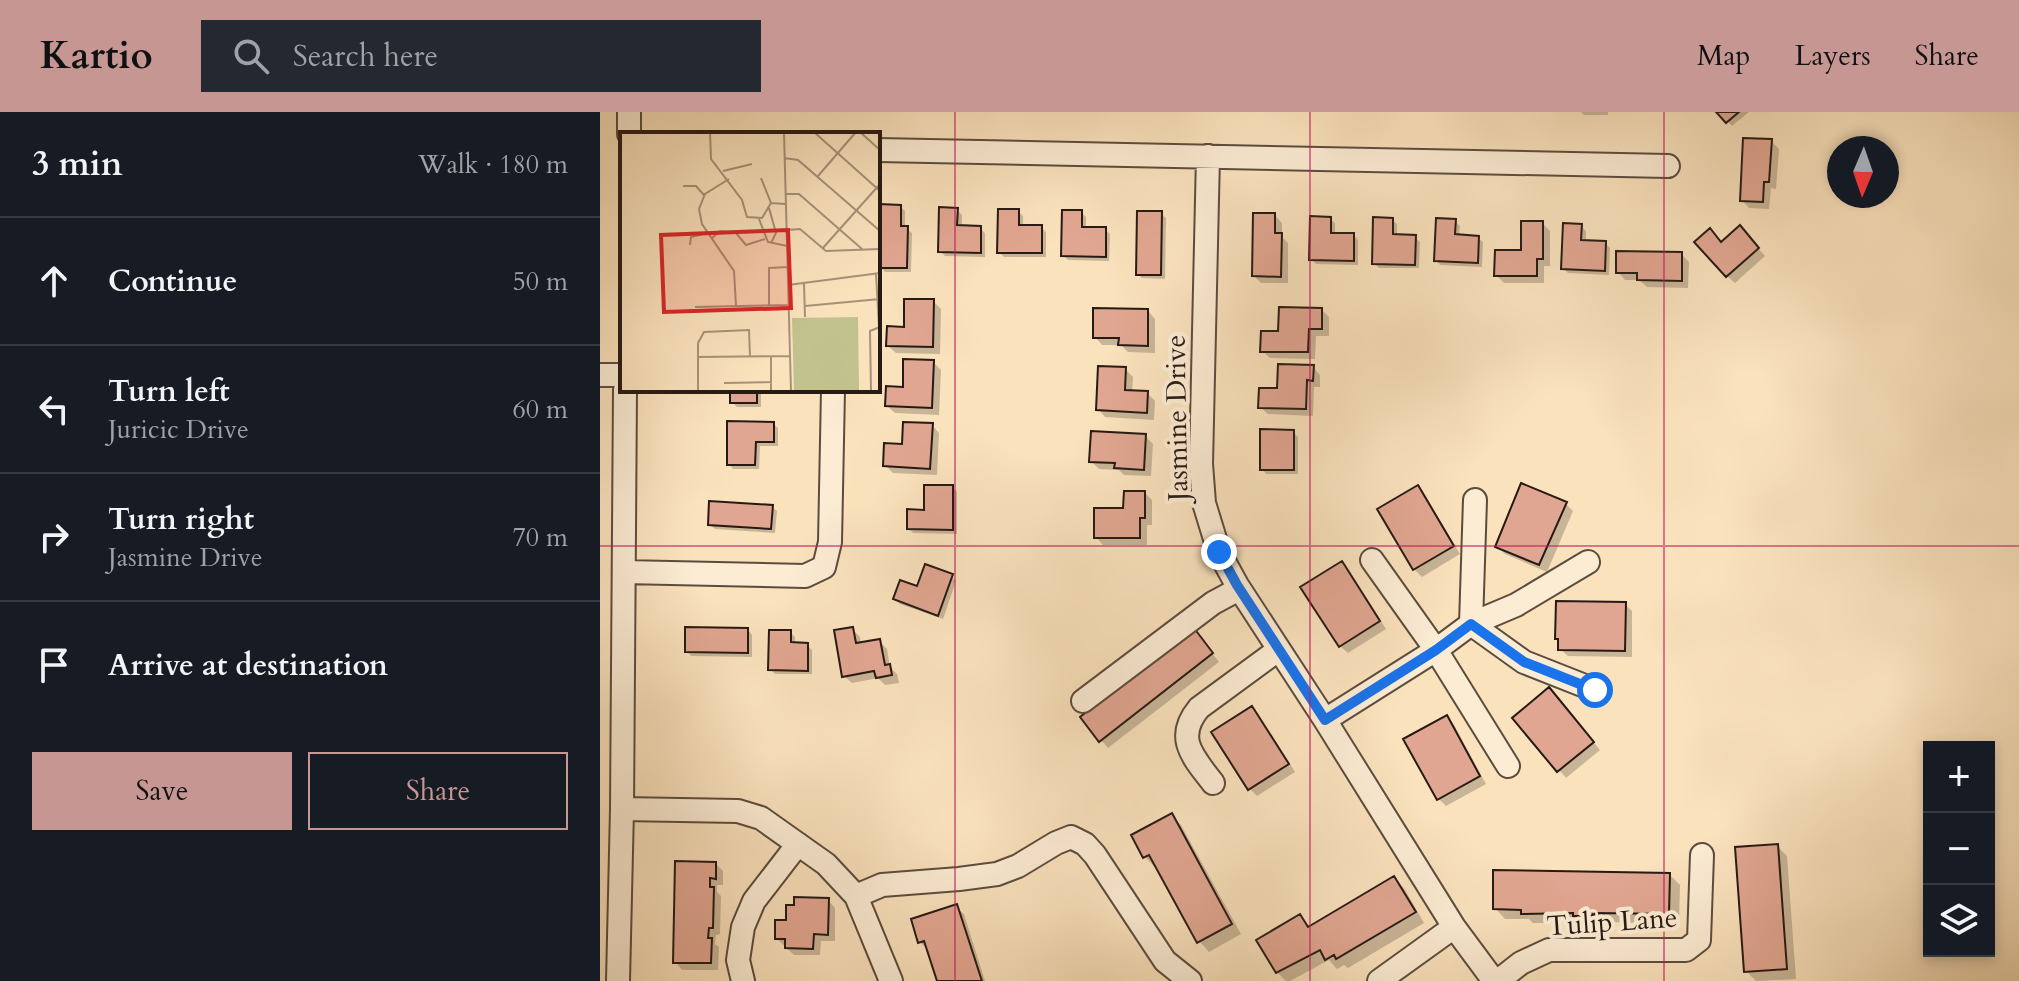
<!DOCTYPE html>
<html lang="en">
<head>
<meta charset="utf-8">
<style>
  :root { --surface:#171b24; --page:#242831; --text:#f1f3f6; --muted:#9ea1a6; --line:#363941; --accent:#c59692 }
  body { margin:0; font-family:Cardo,serif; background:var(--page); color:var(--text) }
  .controls { position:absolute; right:24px; bottom:24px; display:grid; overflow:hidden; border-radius:0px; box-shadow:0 4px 12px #0003 }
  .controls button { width:72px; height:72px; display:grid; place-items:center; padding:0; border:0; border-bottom:2px solid var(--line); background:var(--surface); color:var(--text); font:40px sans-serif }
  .compass { position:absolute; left:1227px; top:24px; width:72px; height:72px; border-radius:50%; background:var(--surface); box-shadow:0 4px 12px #0003; rotate:182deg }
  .stop { position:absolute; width:24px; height:24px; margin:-18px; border:6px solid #1a73e8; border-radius:50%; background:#fff }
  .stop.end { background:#1a73e8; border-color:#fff; box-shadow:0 2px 8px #0008 }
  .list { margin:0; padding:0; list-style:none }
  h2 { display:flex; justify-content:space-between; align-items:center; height:104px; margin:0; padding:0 32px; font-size:34px }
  h2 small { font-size:26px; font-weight:400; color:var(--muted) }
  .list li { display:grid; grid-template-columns:52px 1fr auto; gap:24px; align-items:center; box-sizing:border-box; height:128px; padding:0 32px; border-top:2px solid var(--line) }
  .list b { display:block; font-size:30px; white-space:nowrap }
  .list p { margin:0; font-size:26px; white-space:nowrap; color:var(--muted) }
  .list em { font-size:26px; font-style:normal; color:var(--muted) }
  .actions { display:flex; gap:16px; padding:24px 32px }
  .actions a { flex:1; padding:18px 0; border:2px solid var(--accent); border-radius:0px; text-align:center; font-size:28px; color:var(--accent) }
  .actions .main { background:var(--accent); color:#111 }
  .icon { flex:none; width:44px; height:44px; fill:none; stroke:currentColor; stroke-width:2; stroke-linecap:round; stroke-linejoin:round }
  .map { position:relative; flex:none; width:1419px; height:869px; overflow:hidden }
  header { display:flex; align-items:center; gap:48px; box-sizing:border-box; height:112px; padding:0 40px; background:var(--accent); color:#111 }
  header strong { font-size:38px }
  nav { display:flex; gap:44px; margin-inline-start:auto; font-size:28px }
  .search { width:560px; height:72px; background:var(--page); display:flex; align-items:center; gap:20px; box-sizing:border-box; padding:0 28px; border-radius:0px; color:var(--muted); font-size:30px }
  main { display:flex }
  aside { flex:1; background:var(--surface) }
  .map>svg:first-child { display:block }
  .shadow { fill:#0003 }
  .building { fill:#e1a691; stroke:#271a14; stroke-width:2 }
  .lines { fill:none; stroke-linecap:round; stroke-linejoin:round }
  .minor-casing { stroke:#5c4c3e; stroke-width:26 }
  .minor { stroke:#fcecd4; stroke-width:22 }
  .route { stroke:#1a73e8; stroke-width:10 }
  .grid { fill:none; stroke:#c2185b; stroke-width:2; stroke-opacity:0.55 }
  .labels { text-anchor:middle; stroke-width:8; stroke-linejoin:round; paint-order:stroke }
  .street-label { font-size:28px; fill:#271a14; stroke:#fcecd4 }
  .inset-road { fill:none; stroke:#a69279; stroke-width:2 }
  .view { fill:#d62828; fill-opacity:0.15; stroke:#d62828; stroke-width:4 }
  .inset-edge { fill:none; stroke:#271a14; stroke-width:4 }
</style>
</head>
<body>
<header>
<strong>Kartio</strong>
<div class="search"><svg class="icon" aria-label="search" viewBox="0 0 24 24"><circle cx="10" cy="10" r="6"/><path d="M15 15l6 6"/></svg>Search here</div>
<nav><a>Map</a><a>Layers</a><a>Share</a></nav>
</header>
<main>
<aside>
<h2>3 min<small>Walk · 180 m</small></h2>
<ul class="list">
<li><svg class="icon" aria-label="ahead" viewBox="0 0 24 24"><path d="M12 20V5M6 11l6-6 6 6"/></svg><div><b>Continue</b></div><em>50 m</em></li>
<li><svg class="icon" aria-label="left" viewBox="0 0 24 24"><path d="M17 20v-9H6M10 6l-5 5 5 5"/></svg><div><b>Turn left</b><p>Juricic Drive</p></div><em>60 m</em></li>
<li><svg class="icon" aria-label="right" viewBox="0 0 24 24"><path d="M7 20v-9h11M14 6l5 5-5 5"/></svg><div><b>Turn right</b><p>Jasmine Drive</p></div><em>70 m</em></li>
<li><svg class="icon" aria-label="arrive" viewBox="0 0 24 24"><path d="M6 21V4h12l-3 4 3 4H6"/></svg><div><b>Arrive at destination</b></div></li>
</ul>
<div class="actions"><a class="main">Save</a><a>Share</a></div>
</aside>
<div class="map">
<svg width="1419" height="869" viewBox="0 0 1419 869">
  <rect width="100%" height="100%" fill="#fae2bd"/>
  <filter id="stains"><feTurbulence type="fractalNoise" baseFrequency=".0025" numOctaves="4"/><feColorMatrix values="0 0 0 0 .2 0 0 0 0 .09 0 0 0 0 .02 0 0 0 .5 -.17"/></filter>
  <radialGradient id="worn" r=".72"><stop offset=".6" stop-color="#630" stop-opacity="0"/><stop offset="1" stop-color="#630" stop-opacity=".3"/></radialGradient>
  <path class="shadow" d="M981,0H1008V3H984Z
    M1119,0H1149L1132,14Z
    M1171,29L1179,37L1176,77L1171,76L1169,97L1149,96L1142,88Z
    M301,95L305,99V116L312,121L311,160H285L281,155Z
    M357,98L362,103V115L380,116L385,121V145L345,144L340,139Z
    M418,99L423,104V115H441L446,120V145H404L399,140Z
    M481,100L486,105V117H505L510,122L509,149L468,148L463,143Z
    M561,101L566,106L565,167L542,166L538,162Z
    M675,103L682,111V125L688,131V171H661L654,164Z
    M730,107L735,111V123H754L758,128V153L716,152L711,147Z
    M792,108L797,112V124L815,125L820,130L819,156H779L774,151Z
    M855,109L860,114L859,124L878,126L883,130L882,155L840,153L836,148Z
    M942,111L950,119V154H944V171H904L896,163L923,140Z
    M981,114L986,119V130L1005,131L1010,136L1009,163L968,161L963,156Z
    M1147,124L1165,144L1135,171L1127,164L1122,132Z
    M1081,142L1089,150L1088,176L1047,175L1039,168H1025L1018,160Z
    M333,189L341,197L340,242L296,241L288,234Z
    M722,198L729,205V224H716L715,247L670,246L662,239L680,221Z
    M548,199L555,207V241L528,240L521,233H502L495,225Z
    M333,250L341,258L339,303L295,301L287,294Z
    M713,255L720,263V275H714L713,304L668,302L660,295L679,278Z
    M525,257L533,265L532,280L547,281L555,289L554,308L505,305L498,297Z
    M132,278H161V295H137L132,290Z
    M173,312L178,316V334H160L159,357H133L129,352Z
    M332,313L339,321L337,363L293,361L285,353L304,334Z
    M693,320L698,325V362H666L662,357Z
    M545,324L553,332L551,364L524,363L519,358L499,357L491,349Z
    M352,375L357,380V422L313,421L309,417Z
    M818,375L825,383L860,442L822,465L814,457Z
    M545,381L552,388V413H547V433H503L496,425Z
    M965,391L973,399L947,460L905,442L897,434Z
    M172,395L177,399L175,421L115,417L110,413Z
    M741,451L749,459L786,517L748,541L740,534Z
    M351,464L356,469L343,507L300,492L295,487Z
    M1025,492L1032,499V545L968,544L960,537V530L957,526Z
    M252,517L260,525L261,533L279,529L287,537L290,555L297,562L299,571L285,573L278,566L252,571L244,564Z
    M148,518L152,523V545L91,544L87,539Z
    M190,520L195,525V533H207L212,538V562H175L170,557Z
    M601,527L619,550L508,636L501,628Z
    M956,585L1000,638L966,666L915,606Z
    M651,597L659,604L695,660L657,684L650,677Z
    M846,606L854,613L886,672L846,694L838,686Z
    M571,703L581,713L641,822L609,840L599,829L557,754L555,755L545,745Z
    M1177,734L1187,744L1196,867L1156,869L1146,859Z
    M116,752L123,759V773H117V780L121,784L120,822L116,823L115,832L119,835L118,858H82L75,850Z
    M1070,763L1080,773L1079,812L1004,810V814L985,813L983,811H933L929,807H905L895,796Z
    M794,766L804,776L824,811L748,856L744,853L737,857L729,848L690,869H686L677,860L700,805L711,815Z
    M228,788L235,796V829H221L220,843H194L177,827L188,810Z
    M356,795L364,802L385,869H339L327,837L320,830Z"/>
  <path class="building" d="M1116,0H1139L1126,11Z
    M1143,26L1172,27L1169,70H1164L1163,90L1140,89Z
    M279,92L301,93V114H308L307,156H278Z
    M339,95L358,96L357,113L381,114V141L338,140Z
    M398,97H419V113H442V141H397Z
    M462,98H482V115H506V145L461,144Z
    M537,99H562L561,163H536Z
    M653,101H675V121H682L681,165L652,164Z
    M710,104L731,105V121H754V149L709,148Z
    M773,105L793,106V122L816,123L815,153L772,152Z
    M836,106L856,107L855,122L879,124L878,151L834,149Z
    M921,109H943V147H937V164H894L895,138H921Z
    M963,111L982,112L981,128L1006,129L1005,159L961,157Z
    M1140,113L1159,136L1126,165L1094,130L1110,116L1121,130Z
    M1016,139L1082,140V169L1037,168V161H1016Z
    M304,187H334L333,235L286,234L287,214L304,215Z
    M679,195L722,196V217H709L708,240H660L661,219H678Z
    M493,196L548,197V234L518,233L519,226H493Z
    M303,247L334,248L332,296L285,294L286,274L303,275Z
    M678,252L714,253L713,269L707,268L706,297L658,296L659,276H677Z
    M498,254L526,255L525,278L548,279L547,301L496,298Z
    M130,278H157V291H130Z
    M127,309L174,310V330H156L155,353H127Z
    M303,310L333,311L330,357L283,354L284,331L302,332Z
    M660,317L694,318V358H660Z
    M491,319L546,322L544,358L514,356L515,351L489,350Z
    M921,371L967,390L939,453L895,435Z
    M324,373H353V418L307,417V397L324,398Z
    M818,373L854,434L813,458L777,397Z
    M524,379H545V406H540V426H494V396H523Z
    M109,389L173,393L171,417L108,413Z
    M742,449L780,509L739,535L700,475Z
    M325,452L353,462L338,504L293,487L300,468L317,474Z
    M956,489L1026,490L1025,539L958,538V527H955Z
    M85,515L148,516V541L85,540Z
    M253,515L256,531L280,527L285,553L290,552L292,563L276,566L274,559L242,565L234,518Z
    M594,516L613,541L499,630L480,605Z
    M169,518H191V530L208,531V559L168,558Z
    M949,575L994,630L957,660L912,606Z
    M652,594L689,652L648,678L611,620Z
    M847,603L880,664L837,688L803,627Z
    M572,701L632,812L597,831L549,743L543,746L531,723Z
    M1178,732L1187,857L1144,860L1135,735Z
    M75,749L116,750V767L110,766V775H114L113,816H109L108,826H112L111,851H73Z
    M893,758L1070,761L1069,802L995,801V804H973V801L921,802V798L893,797Z
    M794,764L816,800L736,847L734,843L725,848L720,838L676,861L656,828L700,802L708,815Z
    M194,785L229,786L228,823L214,822L213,837L185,836V827H175V808H186V793H194Z
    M357,792L382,869H337L324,829L318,831L311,807Z"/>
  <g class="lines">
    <g class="minor-casing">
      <path id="minor" d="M29,22V0
        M278,38L1068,54
        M608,44L601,352L604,391L619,440L637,473L725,608L854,815L894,869
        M0,263H22
        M772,448L836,538L908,654
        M24,460L205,464L224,455L230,430L233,278
        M871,512L924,550L995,578
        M871,512L875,388
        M483,589L613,491L639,477
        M725,608L836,538L871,512L916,493L988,450
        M613,671C593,645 574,626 599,596L678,538
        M22,697L138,699L161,706L226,752L256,784L291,869
        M256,784L282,773L359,767L397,762L418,754L456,731L471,725L485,732L495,743L565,849L590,869
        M18,869L22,697L25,278
        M143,869L138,848L143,815L154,789L198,732
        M779,869L854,815
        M898,869L921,851L949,838H1086L1099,828L1102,743"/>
    </g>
    <use href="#minor" class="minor"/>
  </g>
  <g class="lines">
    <path class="route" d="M619,440L637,473L725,608L836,538L871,512L924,550L995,578"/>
  </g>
  <path class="grid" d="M355,0V869M710,0V869M1064,0V869M0,434H1419"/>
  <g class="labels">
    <g class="street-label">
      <text transform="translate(576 306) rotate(-91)" y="10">Jasmine Drive</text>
      <text transform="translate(1012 809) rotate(-4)" y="10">Tulip Lane</text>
    </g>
  </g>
  <g transform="translate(20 20)">
    <rect width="260" height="260" fill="#fae2bd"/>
    <path d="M238,185L239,260H174L172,186Z" fill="#c2c28e"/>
    <path class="inset-road" d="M90,0L91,27L122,68L127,85L142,86L151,71L165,72M164,0L171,260M194,0L260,59M240,0L260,18M164,26L178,28L260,99M103,39L132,32M198,44L236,0M141,46L151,71M109,47L85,62L79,77L82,92L114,139L116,174M63,54H76L84,63M165,62H179L242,117M149,76L156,101L151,111M139,87L148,110L167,114M166,98L180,97L206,119L260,117M92,106L100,99L116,101L126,113L145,107M70,113L71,105L88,101M202,117L260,52M256,142L259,195M184,152L185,185M168,153L260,141M149,173V136L167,135M185,174L260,167M75,175L168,173M151,224V260M77,225L170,224M104,251L152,250M78,260V211L84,200L129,198L130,224M251,260L250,199L260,195"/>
    <path class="view" d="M168,98L171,176L44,180L41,103Z"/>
    <rect width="260" height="260" class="inset-edge"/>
  </g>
  <rect width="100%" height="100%" filter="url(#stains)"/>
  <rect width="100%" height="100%" fill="url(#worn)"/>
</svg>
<div class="controls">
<button>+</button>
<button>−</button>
<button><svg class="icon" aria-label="layers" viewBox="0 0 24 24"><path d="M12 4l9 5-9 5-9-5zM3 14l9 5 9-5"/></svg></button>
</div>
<svg class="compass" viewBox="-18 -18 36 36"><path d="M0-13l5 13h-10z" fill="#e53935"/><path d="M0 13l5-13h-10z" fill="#9ea1a6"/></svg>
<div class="stop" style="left:995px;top:578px"></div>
<div class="stop end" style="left:619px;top:440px"></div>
</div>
</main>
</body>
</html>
